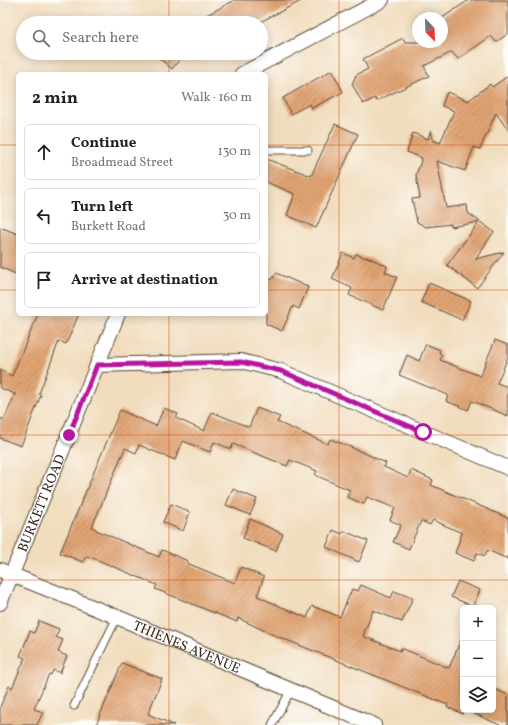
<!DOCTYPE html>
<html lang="en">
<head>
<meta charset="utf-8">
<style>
  :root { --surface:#fff; --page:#f2f2f2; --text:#202124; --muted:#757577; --line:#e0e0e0 }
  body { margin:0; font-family:Vollkorn,serif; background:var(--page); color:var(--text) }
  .controls { position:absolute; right:12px; bottom:12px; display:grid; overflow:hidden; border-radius:6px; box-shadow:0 2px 10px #0003 }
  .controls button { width:36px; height:36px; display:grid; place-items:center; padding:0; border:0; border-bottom:1px solid var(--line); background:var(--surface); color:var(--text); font:20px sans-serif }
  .compass { position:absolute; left:412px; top:12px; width:36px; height:36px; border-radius:50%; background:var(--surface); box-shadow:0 2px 10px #0003; rotate:157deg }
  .stop { position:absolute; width:12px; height:12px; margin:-9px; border:3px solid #b5179e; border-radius:50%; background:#fff }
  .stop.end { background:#b5179e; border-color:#fff; box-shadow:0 1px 4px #0008 }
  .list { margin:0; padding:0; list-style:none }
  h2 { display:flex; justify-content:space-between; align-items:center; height:52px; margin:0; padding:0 16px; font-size:17px }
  h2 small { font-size:13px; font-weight:400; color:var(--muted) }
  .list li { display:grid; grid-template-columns:26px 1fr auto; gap:12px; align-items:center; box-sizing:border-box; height:56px; margin:0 8px 8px; padding:0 8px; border:1px solid var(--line); border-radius:6px }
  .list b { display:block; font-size:15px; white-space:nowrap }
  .list p { margin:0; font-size:13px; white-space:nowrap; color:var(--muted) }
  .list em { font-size:13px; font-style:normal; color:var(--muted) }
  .icon { flex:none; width:22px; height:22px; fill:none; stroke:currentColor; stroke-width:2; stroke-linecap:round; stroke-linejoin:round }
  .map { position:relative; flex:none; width:508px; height:725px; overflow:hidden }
  .search { position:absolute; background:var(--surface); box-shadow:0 2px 10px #0003; left:16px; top:16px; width:252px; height:44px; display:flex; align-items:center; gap:10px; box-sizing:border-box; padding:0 14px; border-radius:22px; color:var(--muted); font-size:15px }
  .panel { position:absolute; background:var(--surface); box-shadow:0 2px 10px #0003; left:16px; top:72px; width:252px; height:244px; border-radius:6px }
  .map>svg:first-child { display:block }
  .building { fill:url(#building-hatch) }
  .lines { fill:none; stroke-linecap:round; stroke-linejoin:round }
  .lane-casing { stroke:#564536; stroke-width:9 }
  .street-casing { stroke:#564536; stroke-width:16 }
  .lane { stroke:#fff; stroke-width:7 }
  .street { stroke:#fff; stroke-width:14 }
  .route { stroke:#b5179e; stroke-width:5 }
  .grid { fill:none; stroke:#d7540e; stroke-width:1; stroke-opacity:0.55 }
  .labels { text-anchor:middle; stroke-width:3; stroke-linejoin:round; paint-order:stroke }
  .street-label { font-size:14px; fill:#3b2a1e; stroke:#fdfcf7 }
</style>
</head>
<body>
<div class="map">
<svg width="508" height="725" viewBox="0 0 508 725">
  <defs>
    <pattern id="building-hatch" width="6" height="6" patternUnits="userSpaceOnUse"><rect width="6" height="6" fill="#e1a473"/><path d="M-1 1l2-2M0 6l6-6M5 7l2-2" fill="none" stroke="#b8865e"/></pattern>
  </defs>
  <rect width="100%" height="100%" fill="#fdfcf7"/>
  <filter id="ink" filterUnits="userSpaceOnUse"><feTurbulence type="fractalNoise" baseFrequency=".025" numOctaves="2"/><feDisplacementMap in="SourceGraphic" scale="8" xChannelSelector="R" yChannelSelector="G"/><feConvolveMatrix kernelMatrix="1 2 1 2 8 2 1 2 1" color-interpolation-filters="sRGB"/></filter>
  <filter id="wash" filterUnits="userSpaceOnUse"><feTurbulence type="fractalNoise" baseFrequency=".012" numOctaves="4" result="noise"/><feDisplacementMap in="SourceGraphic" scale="16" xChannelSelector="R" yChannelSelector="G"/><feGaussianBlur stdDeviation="0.9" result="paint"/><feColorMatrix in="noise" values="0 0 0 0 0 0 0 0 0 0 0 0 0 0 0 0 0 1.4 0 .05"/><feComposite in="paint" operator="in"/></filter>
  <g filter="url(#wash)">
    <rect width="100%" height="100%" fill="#f1ddbe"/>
    <g id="blocks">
      <path class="building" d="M235,0H303L258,23H192Z
        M469,0H508V34L496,42L491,36L458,59L452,52L424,66L429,76L376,101L375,98L363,104L352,84L356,75L368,69L363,59L403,38L405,42H442V18Z
        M153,53H185L172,69Z
        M332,70L343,92L312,108L310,104L291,114L283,98Z
        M508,76V130L496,113L480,149L474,147L465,171L437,161L446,208L467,205L468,213L494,232L475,259L504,252L477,288L447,265L479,222L451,227V224L426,227L417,222L412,199L420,198L416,175L422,158L407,152L413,133L428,139L431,130L433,140L440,143L454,111L442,106L447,92L468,101L490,84L492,87Z
        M335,124L358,134L316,228L287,215L295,194L266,182V159L311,176Z
        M0,227L18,234V275L0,267Z
        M343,253L354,258L356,254L366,258L367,257L387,266L385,272L397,277L383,310L349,295L352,288L332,279Z
        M276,273L308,287L299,309L293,306L282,331L266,324V277L272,280Z
        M429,283L471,301L462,320L421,302Z
        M38,314H79L66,344L59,341L39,394L41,395L21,446L0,438V418L4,420L15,394L0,388V370L12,376Z
        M495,340L508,345V357L497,383L508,387V416L472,401L468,410L446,401L448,395L399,375L407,355L419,361L426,344L440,350L439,353L442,355L440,360L480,376Z
        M164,408L178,414L176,418L204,431L212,412L249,427L257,408L280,417L277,422L328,444L330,439L353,448L386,463L384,467L408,478L411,470L433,480L431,485L508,518V559L487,550L485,556L477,553L474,561L455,553L462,533L433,520L430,525L421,521L409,549L393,542L401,525L390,520L395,508L367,497L364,504L347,497L350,490L315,475L317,471L290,460L287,466L233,444L231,449L214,442L210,452L183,441L175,460L139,445L136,453L125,448L92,527L96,529V530L159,557L162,550L188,561L187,563L235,583L241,567L264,577L257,596L307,618L312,606L340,617L352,589L358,591L361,585L391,598L394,591L413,598L402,622L373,610L363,636L400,651L401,648L449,668L463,635V714L447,707L448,705L269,633L238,618L237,622L155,589L157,585L93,558L86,556L83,562L60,553L120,410L156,426Z
        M233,489L257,499L250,515L226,505Z
        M171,504L190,512L183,531L163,522Z
        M250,519L283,534L276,551L243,538Z
        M333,530L342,534L344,531L368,541L359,562L326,547Z
        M458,581L480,590L473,606L451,597Z
        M39,621L59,629L56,637L63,640L58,652L67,656L60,673L53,670L51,675L49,674L34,709L43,712L37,725H0V707L9,686L12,688L25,658L20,656L30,631L34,633Z
        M122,663L162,679L148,714L174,725H96Z
        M493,688L508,695V725H500L466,710H493Z"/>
    </g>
  </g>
  <g filter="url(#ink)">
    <use href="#blocks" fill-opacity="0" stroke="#564536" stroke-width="1"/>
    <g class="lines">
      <g class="lane-casing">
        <path id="lane" d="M266,150H308
          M74,706L117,617
          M272,725L291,690"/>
      </g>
      <g class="street-casing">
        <g id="street">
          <path d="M242,74L382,0"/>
          <path d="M97,365L241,361L281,371L508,468"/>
          <path id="s1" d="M0,570L117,617L374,725"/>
          <path id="s2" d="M0,603L118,314"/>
        </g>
      </g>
      <use href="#lane" class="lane"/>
      <use href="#street" class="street"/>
    </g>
  </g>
  <g class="lines" filter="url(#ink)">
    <path class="route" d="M69,435L97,365L241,362L281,371L423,432"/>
  </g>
  <path class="grid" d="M169,0V23M339,0V725M169,53V74M0,145H18M266,145H508M0,290H18M266,290H508M169,314V725M0,435H508M0,580H508"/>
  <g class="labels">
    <g class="street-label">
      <text dy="5" stroke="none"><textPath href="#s2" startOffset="108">BURKETT ROAD</textPath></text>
      <text dy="5" stroke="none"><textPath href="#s1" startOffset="202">THIENES AVENUE</textPath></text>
    </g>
  </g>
</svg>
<div class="controls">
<button>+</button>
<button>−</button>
<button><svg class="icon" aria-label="layers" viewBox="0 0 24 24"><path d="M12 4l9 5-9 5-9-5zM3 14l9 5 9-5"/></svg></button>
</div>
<svg class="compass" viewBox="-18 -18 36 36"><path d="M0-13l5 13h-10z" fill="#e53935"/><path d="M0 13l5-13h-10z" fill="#757577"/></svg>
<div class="stop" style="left:423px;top:432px"></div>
<div class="stop end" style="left:69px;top:435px"></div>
<div class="search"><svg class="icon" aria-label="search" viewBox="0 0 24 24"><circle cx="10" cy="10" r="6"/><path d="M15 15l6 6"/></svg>Search here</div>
<section class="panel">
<h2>2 min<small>Walk · 160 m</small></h2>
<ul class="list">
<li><svg class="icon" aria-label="ahead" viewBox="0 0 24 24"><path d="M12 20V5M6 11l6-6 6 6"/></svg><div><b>Continue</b><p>Broadmead Street</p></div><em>130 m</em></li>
<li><svg class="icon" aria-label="left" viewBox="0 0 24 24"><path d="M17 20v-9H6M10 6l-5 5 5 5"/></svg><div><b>Turn left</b><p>Burkett Road</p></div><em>30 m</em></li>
<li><svg class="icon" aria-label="arrive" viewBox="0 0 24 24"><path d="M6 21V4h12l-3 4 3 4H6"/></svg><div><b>Arrive at destination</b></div></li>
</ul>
</section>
</div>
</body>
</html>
